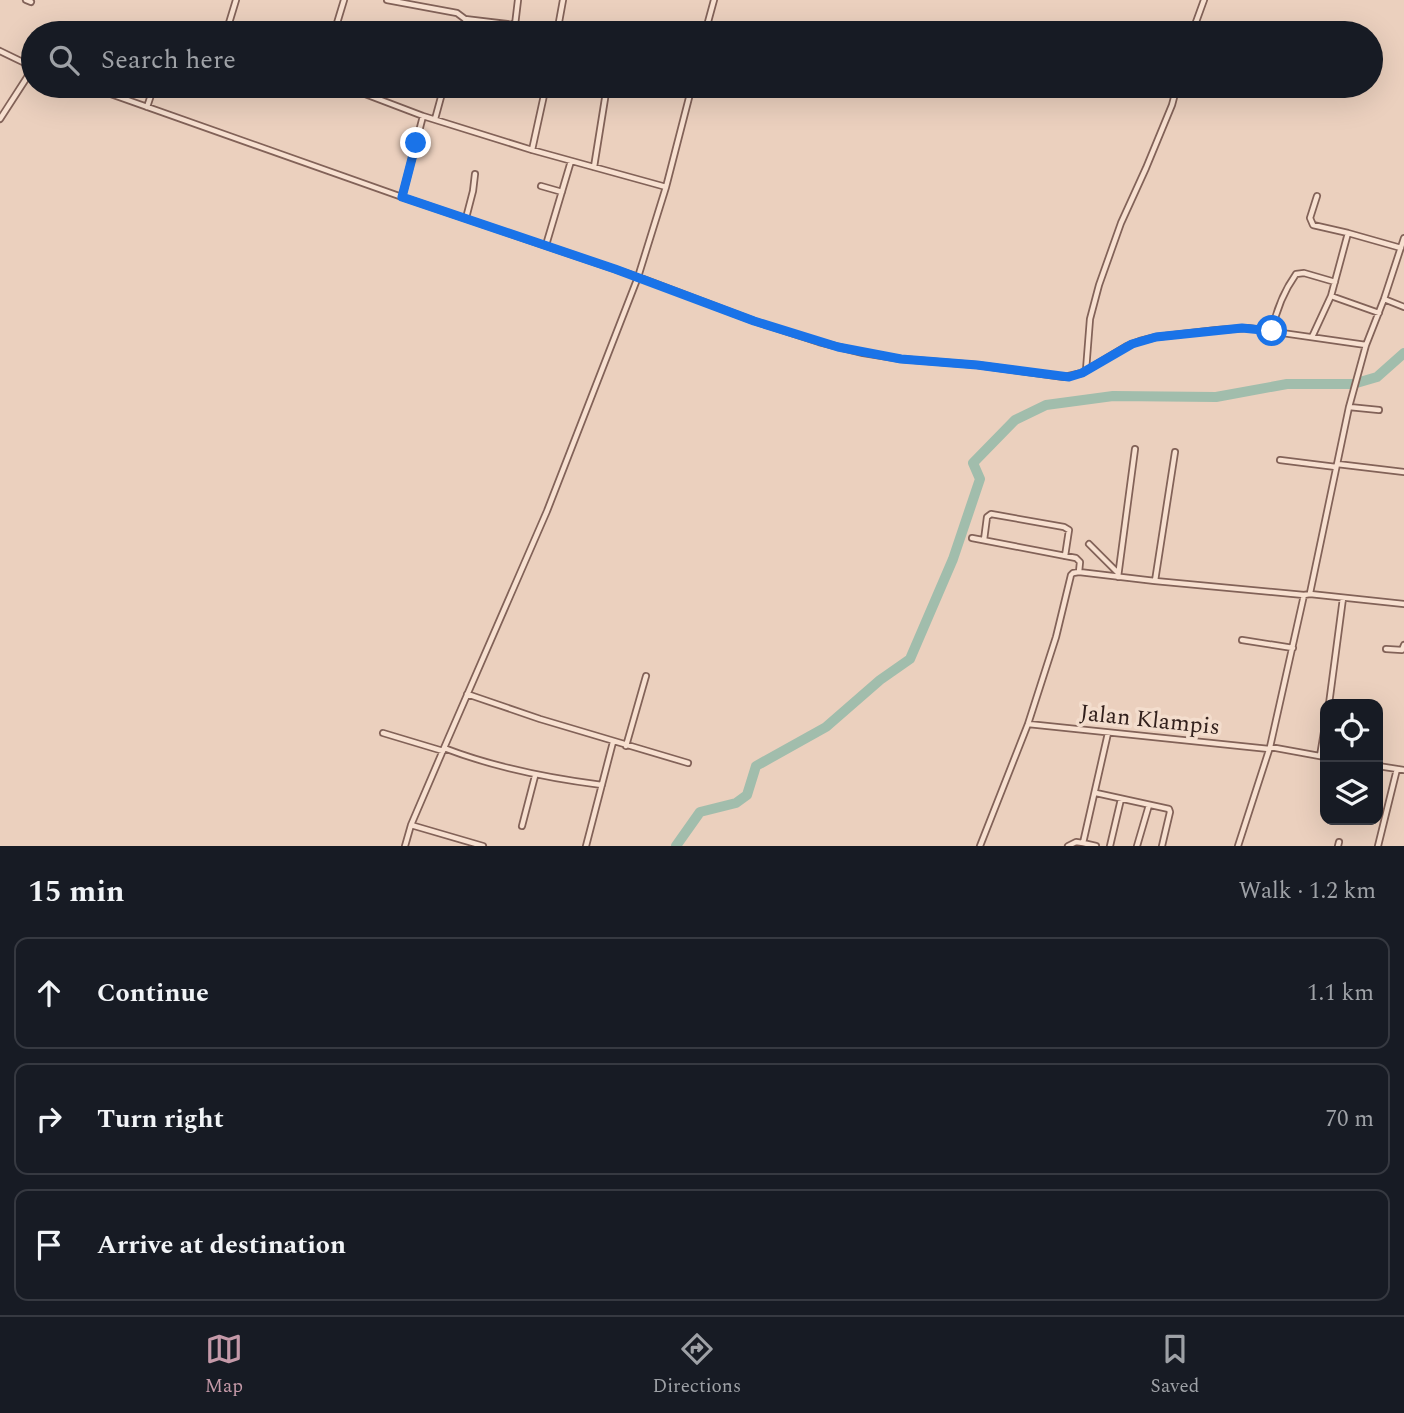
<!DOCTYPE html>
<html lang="en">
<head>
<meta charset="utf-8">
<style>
  :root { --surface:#171b24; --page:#20242c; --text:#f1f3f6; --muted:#9ea1a6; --line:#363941; --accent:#c499a8 }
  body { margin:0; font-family:Spectral,serif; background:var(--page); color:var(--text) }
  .controls { position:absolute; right:21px; bottom:21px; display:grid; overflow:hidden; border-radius:14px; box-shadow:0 7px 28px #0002 }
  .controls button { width:63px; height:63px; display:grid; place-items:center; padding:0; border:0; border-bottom:2px solid var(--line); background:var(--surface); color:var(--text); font:35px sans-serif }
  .stop { position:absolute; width:21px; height:21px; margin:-16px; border:5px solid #1a73e8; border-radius:50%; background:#fff }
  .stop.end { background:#1a73e8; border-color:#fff; box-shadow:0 2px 7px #0008 }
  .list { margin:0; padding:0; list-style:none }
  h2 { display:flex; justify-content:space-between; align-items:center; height:91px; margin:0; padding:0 28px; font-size:30px }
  h2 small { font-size:23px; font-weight:400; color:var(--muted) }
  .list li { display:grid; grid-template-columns:46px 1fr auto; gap:21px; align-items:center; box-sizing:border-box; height:112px; margin:0 14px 14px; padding:0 14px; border:2px solid var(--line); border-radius:14px }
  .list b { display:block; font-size:26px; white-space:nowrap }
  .list em { font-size:23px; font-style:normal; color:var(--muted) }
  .icon { flex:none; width:38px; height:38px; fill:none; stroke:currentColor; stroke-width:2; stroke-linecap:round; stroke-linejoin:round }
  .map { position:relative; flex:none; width:1404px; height:846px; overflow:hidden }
  .search { position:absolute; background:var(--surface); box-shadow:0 7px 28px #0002; left:21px; right:21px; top:21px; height:77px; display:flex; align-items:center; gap:18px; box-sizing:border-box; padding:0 24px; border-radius:38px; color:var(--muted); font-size:26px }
  .sheet { height:469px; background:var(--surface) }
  nav { display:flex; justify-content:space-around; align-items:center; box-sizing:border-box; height:98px; border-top:2px solid var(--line); background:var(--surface); font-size:19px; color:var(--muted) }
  nav a { display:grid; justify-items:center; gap:4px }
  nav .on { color:var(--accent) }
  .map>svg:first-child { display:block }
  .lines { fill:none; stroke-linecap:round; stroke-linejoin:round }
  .river { stroke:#a1bdac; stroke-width:10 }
  .minor-casing { stroke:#826258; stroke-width:8 }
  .minor { stroke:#f7e0d0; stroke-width:4.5 }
  .route { stroke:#1a73e8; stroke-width:9 }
  .labels { text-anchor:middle; stroke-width:7; stroke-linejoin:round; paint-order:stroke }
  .street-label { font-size:23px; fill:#32201c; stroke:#f3ddcd }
</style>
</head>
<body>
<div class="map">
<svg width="1404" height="846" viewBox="0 0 1404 846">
  <rect width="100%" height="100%" fill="#ebd0be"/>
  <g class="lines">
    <path class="river" d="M676,846L700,812L736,803L747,795L756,766L826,727L880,680L910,659L953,559L980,479L973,463L1015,420L1046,405L1113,396L1216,397L1287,384H1353L1377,377L1404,353"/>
    <g class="minor-casing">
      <path id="minor" d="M26,0L31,2
        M387,0L457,13L465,19L515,25L513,33
        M515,25L518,0
        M172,33C178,25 186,31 194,33
        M226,33L236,0
        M334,33L344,0
        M463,33L466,23L465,19
        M557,33L563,0
        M705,33L714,0
        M1192,33L1204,0
        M0,51L33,67
        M88,86L402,197L638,277L754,321L819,342L863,353L901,359L977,365L1064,377L1082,373L1127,346L1140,341L1156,337L1217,330L1248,328L1366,345
        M344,86L423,116L532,150L666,187
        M147,107L154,86
        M0,119L33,68
        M435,119L444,86
        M532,150L546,86
        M594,167L607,86
        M541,186L562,192
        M1317,196L1310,218L1313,225L1348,233L1401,248
        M402,197L423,116
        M466,218L473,191L475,174
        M546,245L571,161
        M1331,296L1379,313
        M1384,299L1404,307
        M1272,331C1276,311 1284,291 1296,274L1304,273L1335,282
        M1312,337L1331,296L1348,233
        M1086,370L1090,319L1099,285L1121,223L1146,168L1172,105L1177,86
        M1349,407L1379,410
        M1280,460L1336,467
        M1337,464L1404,472
        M972,538L1076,558L1080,562L1079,572
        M984,540L987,517L991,514L1064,527L1069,530L1065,556
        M1089,544L1118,573
        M1118,577L1135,449
        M1155,581L1175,452
        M1310,593L1349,407L1366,345L1384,299L1404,238
        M1242,640L1293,648
        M1386,649L1402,650L1404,645
        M467,694L540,719L688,763
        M1329,704L1343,598
        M1028,724L1269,749
        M383,733L443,751
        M626,746L646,676
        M1270,747L1325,757
        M444,748C496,768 547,778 602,785
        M1320,756L1325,726
        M1378,766L1404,770
        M1096,793L1169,809L1170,812L1162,846
        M411,825L483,846
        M522,826L535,776
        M1083,843L1096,846
        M405,846L411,825L444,748L547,511L638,277L666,187L692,86
        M586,846L613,742
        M980,846L1028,724L1056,637L1071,575L1073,573L1079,572L1155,581L1304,595L1310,594L1404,604
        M1068,846L1076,842L1083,843L1108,733
        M1110,846L1121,799
        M1137,846L1149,805
        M1238,846L1270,747L1304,595
        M1338,846L1339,842
        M1378,846L1397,769"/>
    </g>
    <use href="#minor" class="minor"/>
  </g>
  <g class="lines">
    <path class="route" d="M416,143L402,197L615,269L754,321L838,347L901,359L977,365L1069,377L1082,373L1132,344L1156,337L1242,328L1272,331"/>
  </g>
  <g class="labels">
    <g class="street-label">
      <text transform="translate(1150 719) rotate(6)" y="8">Jalan Klampis</text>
    </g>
  </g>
</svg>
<div class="controls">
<button><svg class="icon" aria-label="locate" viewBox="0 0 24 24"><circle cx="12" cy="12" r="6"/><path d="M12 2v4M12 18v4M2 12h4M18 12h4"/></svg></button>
<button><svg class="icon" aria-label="layers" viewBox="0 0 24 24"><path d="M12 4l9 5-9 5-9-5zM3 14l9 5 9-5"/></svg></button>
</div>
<div class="stop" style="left:1272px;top:331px"></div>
<div class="stop end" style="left:416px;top:143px"></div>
<div class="search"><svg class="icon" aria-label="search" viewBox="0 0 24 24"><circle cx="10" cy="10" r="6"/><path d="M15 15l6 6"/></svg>Search here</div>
</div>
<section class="sheet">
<h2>15 min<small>Walk · 1.2 km</small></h2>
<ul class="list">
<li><svg class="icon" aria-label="ahead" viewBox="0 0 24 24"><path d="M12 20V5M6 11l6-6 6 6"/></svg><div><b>Continue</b></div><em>1.1 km</em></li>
<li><svg class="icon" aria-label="right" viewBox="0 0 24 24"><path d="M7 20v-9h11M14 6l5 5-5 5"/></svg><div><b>Turn right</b></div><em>70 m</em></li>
<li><svg class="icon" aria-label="arrive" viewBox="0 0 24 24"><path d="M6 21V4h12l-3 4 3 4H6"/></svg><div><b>Arrive at destination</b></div></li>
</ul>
</section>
<nav>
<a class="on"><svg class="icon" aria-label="map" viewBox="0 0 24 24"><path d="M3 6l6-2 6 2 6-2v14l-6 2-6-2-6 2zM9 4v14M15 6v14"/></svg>Map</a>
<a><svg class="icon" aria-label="directions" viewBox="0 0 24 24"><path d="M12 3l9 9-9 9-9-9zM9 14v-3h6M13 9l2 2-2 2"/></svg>Directions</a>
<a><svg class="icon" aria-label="saved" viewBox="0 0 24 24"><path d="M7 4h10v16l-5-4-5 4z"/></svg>Saved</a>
</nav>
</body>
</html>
